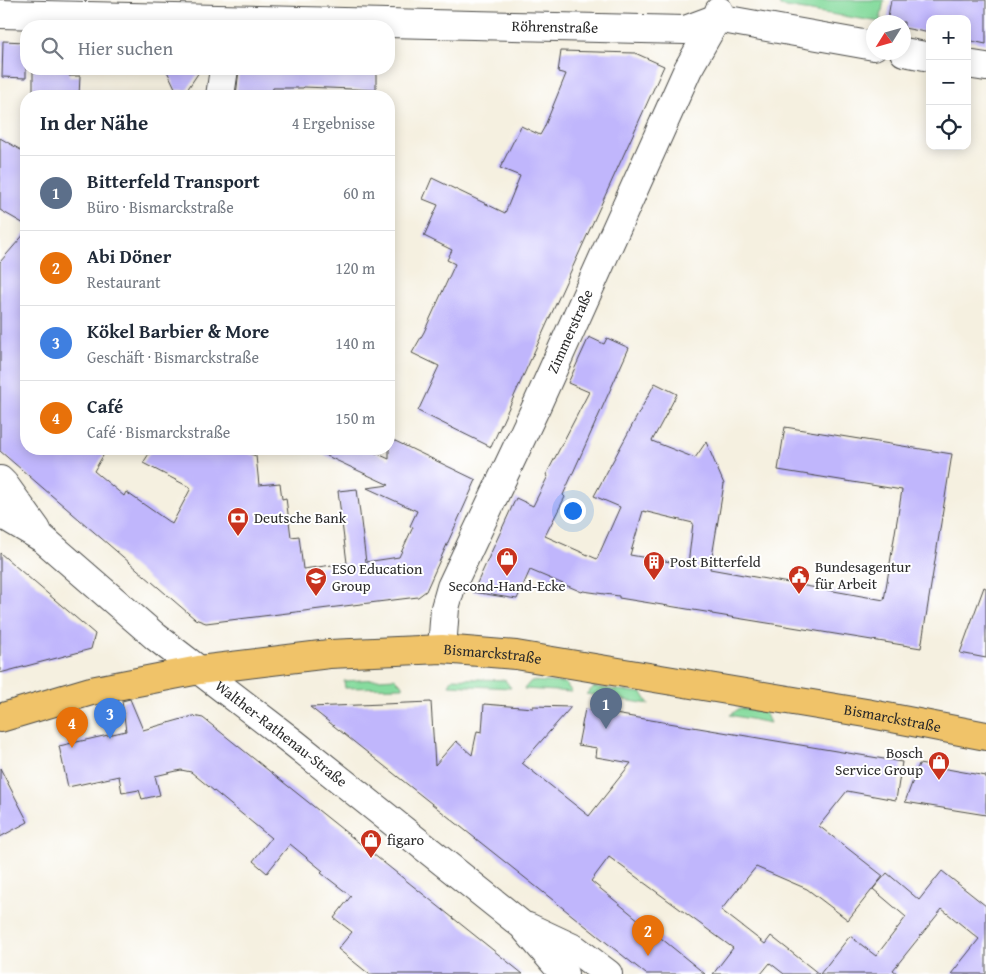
<!DOCTYPE html>
<html lang="de">
<head>
<meta charset="utf-8">
<style>
  :root { --surface:#fff; --page:#f6f6f7; --text:#1f2937; --muted:#747a83; --line:#e0e1e3; --accent:#d93025 }
  body { margin:0; font-family:"Gentium Book Plus",serif; background:var(--page); color:var(--text) }
  .controls { position:absolute; right:15px; top:15px; display:grid; overflow:hidden; border-radius:10px; box-shadow:0 2px 12px #0003 }
  .controls button { width:45px; height:45px; display:grid; place-items:center; padding:0; border:0; border-bottom:1px solid var(--line); background:var(--surface); color:var(--text); font:25px sans-serif }
  .compass { position:absolute; left:866px; top:15px; width:45px; height:45px; border-radius:50%; background:var(--surface); box-shadow:0 2px 12px #0003; rotate:233deg }
  .you { position:absolute; left:572px; top:510px; width:18px; height:18px; margin:-12px; border:4px solid #fff; border-radius:50%; background:#1a73e8; box-shadow:0 0 0 8px #1a73e833 }
  .badge { display:grid; place-items:center; width:32px; height:32px; border-radius:50%; background:var(--accent); color:#fff; font-size:16px; font-weight:700 }
  .pin { position:absolute; translate:-50% -41px; filter:drop-shadow(0 1px 2px #0008) }
  .pin::after { content:''; position:absolute; top:26px; width:18px; height:15px; background:inherit; clip-path:polygon(0 0,100% 0,50% 100%) }
  .list { margin:0; padding:0; list-style:none }
  h2 { display:flex; justify-content:space-between; align-items:center; height:65px; margin:0; padding:0 20px; font-size:21px }
  h2 small { font-size:16px; font-weight:400; color:var(--muted) }
  .list li { display:grid; grid-template-columns:32px 1fr auto; gap:15px; align-items:center; box-sizing:border-box; height:75px; padding:0 20px; border-top:1px solid var(--line) }
  .list b { display:block; font-size:19px; white-space:nowrap }
  .list p { margin:0; font-size:16px; white-space:nowrap; color:var(--muted) }
  .list em { font-size:16px; font-style:normal; color:var(--muted) }
  .icon { flex:none; width:28px; height:28px; fill:none; stroke:currentColor; stroke-width:2; stroke-linecap:round; stroke-linejoin:round }
  .map { position:relative; flex:none; width:986px; height:974px; overflow:hidden }
  .search { position:absolute; background:var(--surface); box-shadow:0 2px 12px #0003; left:20px; top:20px; width:375px; height:55px; display:flex; align-items:center; gap:12px; box-sizing:border-box; padding:0 18px; border-radius:20px; color:var(--muted); font-size:19px }
  .panel { position:absolute; background:var(--surface); box-shadow:0 2px 12px #0003; left:20px; top:90px; width:375px; height:365px; border-radius:20px }
  .map>svg:first-child { display:block }
  .green { fill:#86db9e; stroke:#588364 }
  .building { fill:#c0b6fc; fill-rule:evenodd }
  .lines { fill:none; stroke-linecap:round; stroke-linejoin:round }
  .minor-casing { stroke:#494946; stroke-width:30 }
  .primary-casing { stroke:#494946; stroke-width:30 }
  .minor { stroke:#fff; stroke-width:28 }
  .primary { stroke:#f0c369; stroke-width:28 }
  .labels { text-anchor:middle; stroke-width:4; stroke-linejoin:round; paint-order:stroke }
  .street-label { font-size:15px; fill:#2b2b2b; stroke:#fff }
  .poi-label { font-size:15px; fill:#2b2b2b; stroke:#fff; text-anchor:start }
</style>
</head>
<body>
<div class="map">
<svg width="986" height="974" viewBox="0 0 986 974">
  <rect width="100%" height="100%" fill="#fff"/>
  <filter id="ink" filterUnits="userSpaceOnUse"><feTurbulence type="fractalNoise" baseFrequency=".02" numOctaves="2"/><feDisplacementMap in="SourceGraphic" scale="10" xChannelSelector="R" yChannelSelector="G"/><feConvolveMatrix kernelMatrix="1 2 1 2 8 2 1 2 1" color-interpolation-filters="sRGB"/></filter>
  <filter id="wash" filterUnits="userSpaceOnUse"><feTurbulence type="fractalNoise" baseFrequency=".0096" numOctaves="4" result="noise"/><feDisplacementMap in="SourceGraphic" scale="20" xChannelSelector="R" yChannelSelector="G"/><feGaussianBlur stdDeviation="1.12" result="paint"/><feColorMatrix in="noise" values="0 0 0 0 0 0 0 0 0 0 0 0 0 0 0 0 0 1.4 0 .05"/><feComposite in="paint" operator="in"/></filter>
  <g filter="url(#wash)">
    <rect width="100%" height="100%" fill="#f5f0e0"/>
    <path class="green" d="M778,0H884L880,22L780,6Z
      M395,678L404,687L345,688L344,681Z
      M453,678L505,680L511,688L449,685Z
      M531,681L565,683L572,692L524,689Z
      M594,687L642,693L649,704L586,694Z
      M740,708L765,712L770,723L730,715Z"/>
    <g id="blocks">
      <path class="building" d="M891,0H986V44L967,40V19H930V33L904,28V22H887Z
        M3,41L26,42V78L2,77Z
        M561,51L635,53L664,66L491,447L418,411L439,366L412,353L424,332L455,264L447,260L452,250L424,236L438,205L423,199L432,178L505,213L520,176L500,168L521,126L540,135L544,128L566,74L558,72Z
        M33,69H70L69,76H80L79,96H33Z
        M166,69H201L187,90H176Z
        M239,69H376V90L304,87L303,88H273L271,96H236Z
        M0,138L26,153V225L0,210Z
        M26,232V449H107L94,471L124,496L126,492L172,524L191,488L143,463L152,449H237L256,456L259,485L280,483L282,499L286,498L291,537L299,536L303,569L347,563L338,491L357,489L366,562L399,557L413,527L410,526L417,511L367,488L389,485L312,449H367L389,459V438L476,480L426,591L418,597L206,623L195,619L0,451V262Z
        M589,337L604,344L607,338L629,348L563,495L565,497L545,536L597,559L620,507L594,496L655,383L677,394L652,441L695,458L706,442L724,484L710,569L884,600L902,490L778,470L785,427L952,454L921,648L712,614V613L619,598V596L583,591L582,592L530,570L517,599L473,592L516,498L533,506L548,476L546,475L589,392L568,383ZM643,511L693,523L688,565L630,555Z
        M0,553L95,634L91,649L0,673Z
        M984,587L986,588V658L960,653Z
        M130,699L143,730L193,716L203,718L523,974H369L338,949L352,932L334,918L351,896L321,873L323,871L290,844L267,873L253,861L271,838L191,772L181,770L155,776L160,795L142,799L139,790L122,793L119,776L68,787L59,746L126,731L122,701Z
        M431,702L435,765L456,741L472,755L477,731L482,732L484,704L533,708V706L571,707L522,763L589,816L631,763L596,757L597,748L578,745L585,709L902,762L896,800L847,791L819,826L883,876L848,920L807,889L756,867L721,910L765,944L771,936L819,974H784L770,963L761,974H713L733,948L609,857L591,881L705,974H646L310,707Z
        M919,764L986,776V815L905,802Z
        M0,768L28,822L0,837Z
        M942,871L986,906V974H951L979,939L942,909L893,970L898,974H820L850,936L876,956L906,917L873,889L887,873L919,900Z"/>
    </g>
  </g>
  <g filter="url(#ink)">
    <use href="#blocks" fill-opacity="0" stroke="#494946" stroke-width="1"/>
    <g class="lines">
      <g class="minor-casing">
        <g id="minor">
          <path id="s1" d="M0,14L685,30L717,18L874,46"/>
          <path d="M904,52L930,57"/>
          <path d="M967,64L986,67"/>
          <path d="M220,96L224,69"/>
          <path d="M0,480L4,484L37,530"/>
          <path id="s2" d="M0,513L42,538L156,637L294,743L522,925L564,974"/>
          <path id="s3" d="M442,649L445,608L451,587L537,405L688,69L717,18L719,11"/>
          <path d="M528,927L575,949L608,974"/>
        </g>
      </g>
      <g class="primary-casing">
        <g id="primary">
          <path id="s4" d="M0,718L91,691L199,670L329,654L442,649L516,655L866,713L986,736"/>
        </g>
      </g>
      <use href="#minor" class="minor"/>
      <use href="#primary" class="primary"/>
    </g>
  </g>
  <defs>
    <g id="bank-pin" transform="scale(1.125)"><path d="M0 17L-7.5 6A9.5 9.5 0 1 1 7.5 6Z" fill="#c8321e" stroke="#fff"/><path d="M-6-4H6V4H-6ZM0-2.3a2.3 2.3 0 1 0 0 4.6a2.3 2.3 0 1 0 0-4.6Z" fill="#fff"/></g>
    <g id="shop-pin" transform="scale(1.125)"><path d="M0 17L-7.5 6A9.5 9.5 0 1 1 7.5 6Z" fill="#c8321e" stroke="#fff"/><path d="M-5-2.5h2.3a2.7 3.5 0 0 1 5.4 0H5L5.5 6h-11ZM-1.5-2.5h3a1.5 2.3 0 0 0-3 0Z" fill="#fff"/></g>
    <g id="building-pin" transform="scale(1.125)"><path d="M0 17L-7.5 6A9.5 9.5 0 1 1 7.5 6Z" fill="#c8321e" stroke="#fff"/><path d="M-4-6H4V6H1V3H-1V6H-4ZM-2.5-4.3h1.7v1.8h-1.7ZM.8-4.3h1.7v1.8H.8ZM-2.5-1h1.7V.8h-1.7ZM.8-1h1.7V.8H.8Z" fill="#fff"/></g>
    <g id="civic-pin" transform="scale(1.125)"><path d="M0 17L-7.5 6A9.5 9.5 0 1 1 7.5 6Z" fill="#c8321e" stroke="#fff"/><path d="M-.6-6.5H3V-4.5H.6V-3L4-1V1h2V6H-6V1h2V-1L-.6-3ZM-1.2 2.5V6h2.4V2.5Z" fill="#fff"/></g>
    <g id="school-pin" transform="scale(1.125)"><path d="M0 17L-7.5 6A9.5 9.5 0 1 1 7.5 6Z" fill="#c8321e" stroke="#fff"/><path d="M0-5L7-2L0 1L-7-2ZM-4 1L0 2.5L4 1V4Q0 6-4 4Z" fill="#fff"/></g>
  </defs>
  <g fill-rule="evenodd">
    <use href="#bank-pin" x="238" y="518"/>
    <use href="#shop-pin" x="507" y="558"/>
    <use href="#building-pin" x="654" y="562"/>
    <use href="#civic-pin" x="799" y="576"/>
    <use href="#school-pin" x="316" y="578"/>
    <use href="#shop-pin" x="939" y="762"/>
    <use href="#shop-pin" x="371" y="840"/>
  </g>
  <g class="labels">
    <g class="street-label">
      <text dy="5" stroke="none"><textPath href="#s1" startOffset="555">Röhrenstraße</textPath></text>
      <text dy="5" stroke="none"><textPath href="#s3" startOffset="345">Zimmerstraße</textPath></text>
      <text dy="5" stroke="none"><textPath href="#s4" startOffset="500">Bismarckstraße</textPath></text>
      <text dy="5" stroke="none"><textPath href="#s4" startOffset="905">Bismarckstraße</textPath></text>
      <text dy="5" stroke="none"><textPath href="#s2" startOffset="358">Walther-Rathenau-Straße</textPath></text>
    </g>
    <g class="poi-label">
      <text x="254" y="523">Deutsche Bank</text>
      <text x="670" y="567">Post Bitterfeld</text>
      <text x="815" y="572">Bundesagentur<tspan x="815" dy="17">für Arbeit</tspan></text>
      <text x="332" y="574">ESO Education<tspan x="332" dy="17">Group</tspan></text>
      <text x="507" y="591" text-anchor="middle">Second-Hand-Ecke</text>
      <text x="923" y="758" text-anchor="end">Bosch<tspan x="923" dy="17">Service Group</tspan></text>
      <text x="387" y="845">figaro</text>
    </g>
  </g>
</svg>
<div class="controls">
<button>+</button>
<button>−</button>
<button><svg class="icon" aria-label="locate" viewBox="0 0 24 24"><circle cx="12" cy="12" r="6"/><path d="M12 2v4M12 18v4M2 12h4M18 12h4"/></svg></button>
</div>
<svg class="compass" viewBox="-18 -18 36 36"><path d="M0-13l5 13h-10z" fill="#e53935"/><path d="M0 13l5-13h-10z" fill="#747a83"/></svg>
<div class="you"></div>
<div class="pin badge" style="left:606px;top:729px;background:#5c6f8a">1</div>
<div class="pin badge" style="left:648px;top:956px;background:#e8710a">2</div>
<div class="pin badge" style="left:110px;top:739px;background:#3f7fe0">3</div>
<div class="pin badge" style="left:72px;top:748px;background:#e8710a">4</div>
<div class="search"><svg class="icon" aria-label="search" viewBox="0 0 24 24"><circle cx="10" cy="10" r="6"/><path d="M15 15l6 6"/></svg>Hier suchen</div>
<section class="panel">
<h2>In der Nähe<small>4 Ergebnisse</small></h2>
<ul class="list">
<li><span class="badge" style="background:#5c6f8a">1</span><div><b>Bitterfeld Transport</b><p>Büro · Bismarckstraße</p></div><em>60 m</em></li>
<li><span class="badge" style="background:#e8710a">2</span><div><b>Abi Döner</b><p>Restaurant</p></div><em>120 m</em></li>
<li><span class="badge" style="background:#3f7fe0">3</span><div><b>Kökel Barbier &amp; More</b><p>Geschäft · Bismarckstraße</p></div><em>140 m</em></li>
<li><span class="badge" style="background:#e8710a">4</span><div><b>Café</b><p>Café · Bismarckstraße</p></div><em>150 m</em></li>
</ul>
</section>
</div>
</body>
</html>
